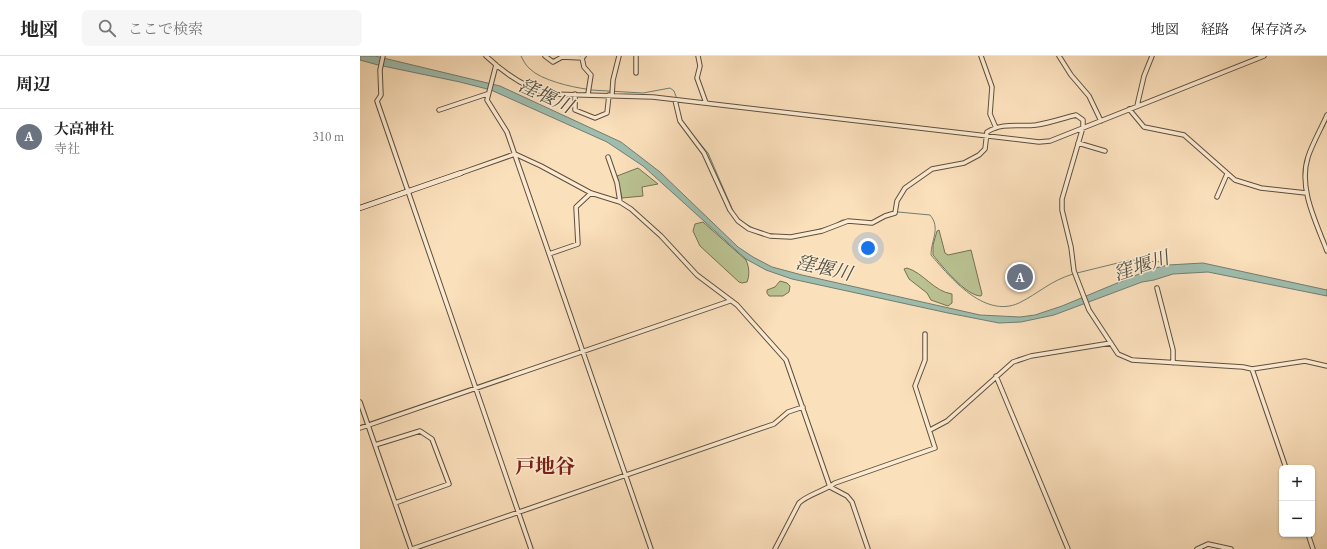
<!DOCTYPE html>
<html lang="ja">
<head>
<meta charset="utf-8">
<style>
  :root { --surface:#fff; --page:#f6f6f6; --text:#222; --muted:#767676; --line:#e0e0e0; --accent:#8f2418 }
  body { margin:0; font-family:"EB Garamond","Noto Serif JP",serif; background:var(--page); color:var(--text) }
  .controls { position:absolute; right:12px; bottom:12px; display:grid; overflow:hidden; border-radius:6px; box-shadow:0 1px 3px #0004 }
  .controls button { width:36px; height:36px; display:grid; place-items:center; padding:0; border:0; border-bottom:1px solid var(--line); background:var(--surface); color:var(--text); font:20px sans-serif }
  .you { position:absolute; left:508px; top:192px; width:14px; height:14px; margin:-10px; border:3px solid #fff; border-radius:50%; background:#1a73e8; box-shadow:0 0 0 6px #1a73e833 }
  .badge { display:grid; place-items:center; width:26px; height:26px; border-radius:50%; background:var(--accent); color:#fff; font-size:13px; font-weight:700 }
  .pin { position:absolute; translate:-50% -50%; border:2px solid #fff; box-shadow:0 1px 4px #0006 }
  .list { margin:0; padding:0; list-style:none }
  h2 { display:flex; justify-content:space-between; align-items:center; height:52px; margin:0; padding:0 16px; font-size:17px }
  h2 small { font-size:13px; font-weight:400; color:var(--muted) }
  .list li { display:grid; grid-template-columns:26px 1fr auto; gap:12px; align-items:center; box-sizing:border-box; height:56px; padding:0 16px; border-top:1px solid var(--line) }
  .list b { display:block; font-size:15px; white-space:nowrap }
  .list p { margin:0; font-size:13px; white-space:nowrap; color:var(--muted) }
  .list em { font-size:13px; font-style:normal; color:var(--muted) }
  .icon { flex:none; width:22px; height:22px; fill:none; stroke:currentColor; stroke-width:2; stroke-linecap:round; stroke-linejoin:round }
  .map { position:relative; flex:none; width:967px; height:493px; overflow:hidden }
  header { display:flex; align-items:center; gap:24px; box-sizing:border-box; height:56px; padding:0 20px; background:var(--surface); border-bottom:1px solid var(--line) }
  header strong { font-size:19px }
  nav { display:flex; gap:22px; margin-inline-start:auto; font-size:14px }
  .search { width:280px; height:36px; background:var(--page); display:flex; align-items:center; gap:10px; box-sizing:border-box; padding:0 14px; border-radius:6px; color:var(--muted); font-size:15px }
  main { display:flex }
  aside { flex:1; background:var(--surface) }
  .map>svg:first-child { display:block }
  .green { fill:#bbc393; stroke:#747152 }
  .water { fill:#9fbdae; stroke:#717e70 }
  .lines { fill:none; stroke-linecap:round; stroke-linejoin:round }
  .stream { stroke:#717e70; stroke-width:1 }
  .street-casing { stroke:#604f3c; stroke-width:5.5 }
  .secondary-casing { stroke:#2d1f12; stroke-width:6 }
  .street { stroke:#fcebd3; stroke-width:3.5 }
  .secondary { stroke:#fcebd3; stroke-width:4.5 }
  .labels { text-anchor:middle; stroke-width:3; stroke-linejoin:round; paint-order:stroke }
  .water-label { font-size:19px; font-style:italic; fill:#4f4e41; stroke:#fcebd3 }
  .quarter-label { font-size:20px; font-weight:bold; fill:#7a1f14; stroke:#fcebd3 }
</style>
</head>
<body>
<header>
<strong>地図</strong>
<div class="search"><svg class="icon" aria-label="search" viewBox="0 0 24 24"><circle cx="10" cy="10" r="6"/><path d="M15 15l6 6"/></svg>ここで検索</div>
<nav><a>地図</a><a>経路</a><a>保存済み</a></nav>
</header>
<main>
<aside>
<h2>周辺<small></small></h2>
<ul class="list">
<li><span class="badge" style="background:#6b7280">A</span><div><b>大高神社</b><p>寺社</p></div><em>310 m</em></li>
</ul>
</aside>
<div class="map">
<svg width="967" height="493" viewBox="0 0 967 493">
  <rect width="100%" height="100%" fill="#fbe0bc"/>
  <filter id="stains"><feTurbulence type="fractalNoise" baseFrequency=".005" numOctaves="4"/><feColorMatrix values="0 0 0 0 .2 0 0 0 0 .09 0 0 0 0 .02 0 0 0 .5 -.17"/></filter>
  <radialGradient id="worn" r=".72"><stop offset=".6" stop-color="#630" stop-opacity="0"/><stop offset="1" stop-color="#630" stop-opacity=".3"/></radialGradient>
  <path class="green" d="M278,112L298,128L282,131L283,140L262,142L257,120Z
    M343,166L386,204C389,211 390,218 387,226L382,227L379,226L340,190L333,175L335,168Z
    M579,174L585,197L588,199L611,194L622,238L621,240C606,240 582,210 573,199V189L577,175Z
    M547,212C564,217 573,235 592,238V247L588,250L571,244L567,237L549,223L544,213Z
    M420,225L427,227L430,230L429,236L423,240H409L407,237V234L415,231Z"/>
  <path class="water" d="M0,0H15L140,30L261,86L300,116L378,191L393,201L412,211L442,219L620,259L660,261L675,259L702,250L791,213L808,209L843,207L967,234V240L848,216L813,218L794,224L782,226L694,259L661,266L639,267L588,257L432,223L406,214L386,203L283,110L247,86L131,34L100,26L18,9L0,4Z"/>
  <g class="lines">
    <path class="stream" d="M161,0C163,4 166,10 170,13C181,24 211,31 226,33
      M231,34L283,37L310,32L314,35L317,43
      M327,72L348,97L374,157
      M538,156L570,159C581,172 571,184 571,199C590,221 624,263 659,247C679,237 690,225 713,218
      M376,160C385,170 402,177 416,179
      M519,161L533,156
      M472,170L482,164H496
      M453,175L467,171
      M717,217L770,204L801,206"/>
    <g class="street-casing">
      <path id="street" d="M23,0L20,14L21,39L17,45L171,493
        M126,0C144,17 165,32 189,38L293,41L679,86L690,85L904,0
        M185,0L193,6L202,1L222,2L224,0
        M338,0L340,10L337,22L346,47
        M621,0L632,31L630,58L636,72
        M699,0L711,19L729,40L741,65
        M222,2L224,11L231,19L228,38
        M136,9L127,44L147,76L291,493
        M276,17V0
        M215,38V54L235,62L247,57L249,39
        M252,39L253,24L259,0
        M315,44L320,65L344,97L370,154L378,165L389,173L410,180L431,181L462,175L488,165L512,167L525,160L535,157L537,145L545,132L572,113L604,107L619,99L625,93L627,76C643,66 659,71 676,69C690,67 703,62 716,59L723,64V71L702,143V154L711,191L714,215L729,254L758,298L772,304L883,311L892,313L945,305L967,310
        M777,50L784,20L792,0
        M769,53L784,71L824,79L875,124L901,132L946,137
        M79,54L127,38
        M967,59C961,73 953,86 948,101C938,132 956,166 967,195
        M718,87L745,95
        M248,101L257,127L260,146
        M101,117L155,98L181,110L231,137L260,146L271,153L301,180L337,219L377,249L426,304L470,431L487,440L492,446L508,493
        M857,141L867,118
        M189,198L218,188L216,151L231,137
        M797,232L813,294V307
        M892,313L926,412
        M636,320L708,493
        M0,346L51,493
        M0,372L370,245
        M570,374L587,365L653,306L671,300L751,287
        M15,389L60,375L72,383L89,428L35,447
        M948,478L953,493
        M52,493L414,368L428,356L443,351
        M415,493L439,447C447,439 464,435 475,427L575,392L555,330L565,304V278
        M837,493L848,488L871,493"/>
    </g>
    <g class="secondary-casing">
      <path id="secondary" d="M0,152L101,117"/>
    </g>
    <use href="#street" class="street"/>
    <use href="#secondary" class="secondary"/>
  </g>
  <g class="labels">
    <g class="water-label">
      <text transform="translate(186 39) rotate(25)" y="7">窪堰川</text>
      <text transform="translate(781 209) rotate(-18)" y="7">窪堰川</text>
      <text transform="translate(464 211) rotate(13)" y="7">窪堰川</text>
    </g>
    <g class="quarter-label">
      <text x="185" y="417">戸地谷</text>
    </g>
  </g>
  <rect width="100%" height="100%" filter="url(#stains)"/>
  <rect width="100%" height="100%" fill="url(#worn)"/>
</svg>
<div class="controls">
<button>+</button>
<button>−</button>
</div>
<div class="you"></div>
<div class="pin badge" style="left:660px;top:221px;background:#6b7280">A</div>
</div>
</main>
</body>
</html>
